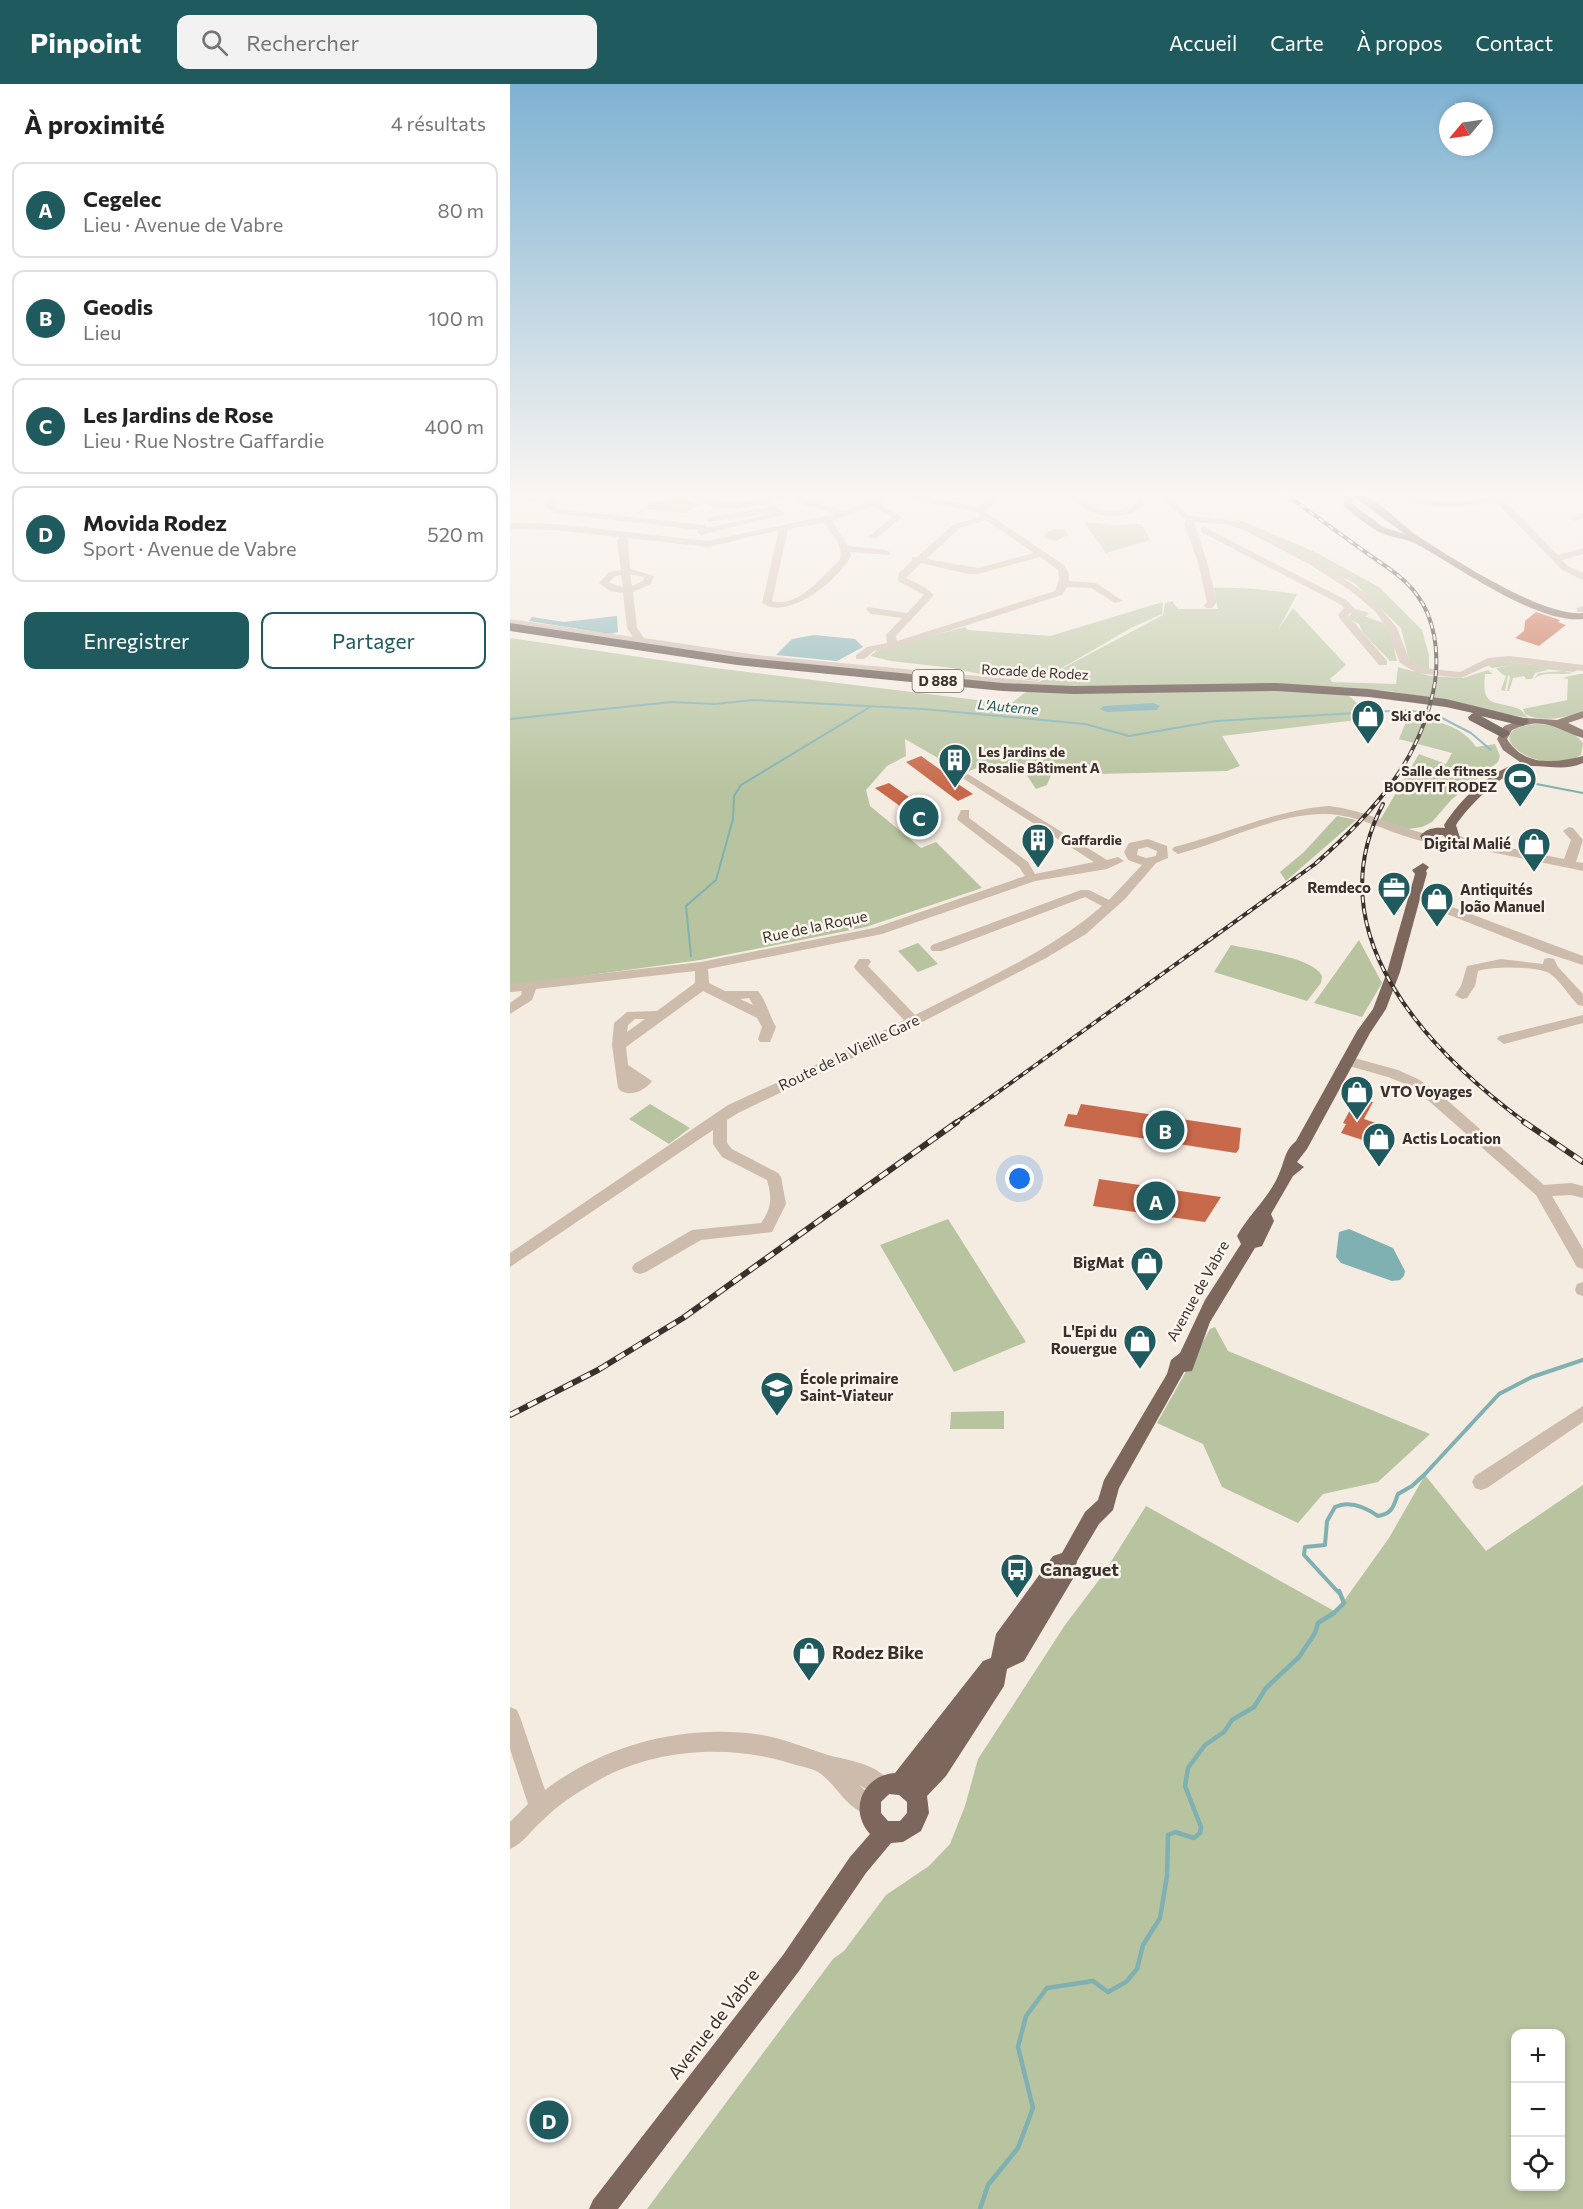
<!DOCTYPE html>
<html lang="fr">
<head>
<meta charset="utf-8">
<style>
  :root { --surface:#fff; --page:#f2f2f2; --text:#222; --muted:#767676; --line:#e0e0e0; --accent:#1f5a5e }
  body { margin:0; font-family:Commissioner,sans-serif; background:var(--page); color:var(--text) }
  .controls { position:absolute; right:18px; bottom:18px; display:grid; overflow:hidden; border-radius:12px; box-shadow:0 3px 9px #0003 }
  .controls button { width:54px; height:54px; display:grid; place-items:center; padding:0; border:0; border-bottom:2px solid var(--line); background:var(--surface); color:var(--text); font:30px sans-serif }
  .compass { position:absolute; left:929px; top:18px; width:54px; height:54px; border-radius:50%; background:var(--surface); box-shadow:0 3px 9px #0003; rotate:241deg }
  .you { position:absolute; left:510px; top:1095px; width:21px; height:21px; margin:-15px; border:4px solid #fff; border-radius:50%; background:#1a73e8; box-shadow:0 0 0 9px #1a73e833 }
  .badge { display:grid; place-items:center; width:39px; height:39px; border-radius:50%; background:var(--accent); color:#fff; font-size:20px; font-weight:700 }
  .pin { position:absolute; translate:-50% -50%; border:3px solid #fff; box-shadow:0 2px 6px #0006 }
  .list { margin:0; padding:0; list-style:none }
  h2 { display:flex; justify-content:space-between; align-items:center; height:78px; margin:0; padding:0 24px; font-size:26px }
  h2 small { font-size:20px; font-weight:400; color:var(--muted) }
  .list li { display:grid; grid-template-columns:39px 1fr auto; gap:18px; align-items:center; box-sizing:border-box; height:96px; margin:0 12px 12px; padding:0 12px; border:2px solid var(--line); border-radius:12px }
  .list b { display:block; font-size:22px; white-space:nowrap }
  .list p { margin:0; font-size:20px; white-space:nowrap; color:var(--muted) }
  .list em { font-size:20px; font-style:normal; color:var(--muted) }
  .actions { display:flex; gap:12px; padding:18px 24px }
  .actions a { flex:1; padding:14px 0; border:2px solid var(--accent); border-radius:12px; text-align:center; font-size:21px; color:var(--accent) }
  .actions .main { background:var(--accent); color:#fff }
  .icon { flex:none; width:33px; height:33px; fill:none; stroke:currentColor; stroke-width:2; stroke-linecap:round; stroke-linejoin:round }
  .map { position:relative; flex:none; width:1073px; height:2125px; overflow:hidden }
  header { display:flex; align-items:center; gap:36px; box-sizing:border-box; height:84px; padding:0 30px; background:var(--accent); color:#fff }
  header strong { font-size:28px }
  nav { display:flex; gap:33px; margin-inline-start:auto; font-size:21px }
  .search { width:420px; height:54px; background:var(--page); display:flex; align-items:center; gap:15px; box-sizing:border-box; padding:0 21px; border-radius:12px; color:var(--muted); font-size:22px }
  main { display:flex }
  aside { flex:1; background:var(--surface) }
  .map>svg:first-child { display:block }
  .green { fill:#b8c4a0; fill-rule:evenodd }
  .water { fill:#7fb0b2 }
  .lines { fill:none; stroke-linecap:round; stroke-linejoin:round }
  .stream-far2 { stroke:#7fb0b2; stroke-width:2 }
  .stream-far1 { stroke:#7fb0b2; stroke-width:4 }
  .stream { stroke:#7fb0b2; stroke-width:4.5 }
  .building { fill:#c8694b }
  .minor { fill:#cdbbac; fill-rule:evenodd }
  .major { fill:#7d675c; fill-rule:evenodd }
  .highway { fill:#5c4a42; fill-rule:evenodd }
  .rail-far1-casing { stroke:#3b302b; stroke-width:4 }
  .rail-casing { stroke:#3b302b; stroke-width:6 }
  .rail-far1 { stroke:#fbf5ee; stroke-width:2; stroke-dasharray:6; stroke-linecap:butt }
  .rail { stroke:#fbf5ee; stroke-width:4; stroke-dasharray:10; stroke-linecap:butt }
  .labels { text-anchor:middle; stroke-width:5; stroke-linejoin:round; paint-order:stroke }
  .far-street-label { font-size:14px; fill:#3b302b; stroke:#fbf5ee }
  .shield { fill:#fbf5ee; stroke:#756b66; stroke-width:1.5 }
  .shield-label { font-size:14px; font-weight:bold; fill:#3b302b }
  .far-water-label { font-size:14px; font-style:italic; fill:#1f5a5e; stroke:#fbf5ee }
  .far-poi-label { font-size:14px; font-weight:bold; fill:#3b302b; stroke:#fbf5ee; text-anchor:start }
  .poi-label { font-size:15px; font-weight:bold; fill:#3b302b; stroke:#fbf5ee; text-anchor:end }
  .street-label { font-size:15px; fill:#3b302b; stroke:#fbf5ee }
  .near-poi-label { font-size:18px; font-weight:bold; fill:#3b302b; stroke:#fbf5ee; text-anchor:start }
  .near-street-label { font-size:18px; fill:#3b302b; stroke:#fbf5ee }
</style>
</head>
<body>
<header>
<strong>Pinpoint</strong>
<div class="search"><svg class="icon" aria-label="search" viewBox="0 0 24 24"><circle cx="10" cy="10" r="6"/><path d="M15 15l6 6"/></svg>Rechercher</div>
<nav><a>Accueil</a><a>Carte</a><a>À propos</a><a>Contact</a></nav>
</header>
<main>
<aside>
<h2>À proximité<small>4 résultats</small></h2>
<ul class="list">
<li><span class="badge">A</span><div><b>Cegelec</b><p>Lieu · Avenue de Vabre</p></div><em>80 m</em></li>
<li><span class="badge">B</span><div><b>Geodis</b><p>Lieu</p></div><em>100 m</em></li>
<li><span class="badge">C</span><div><b>Les Jardins de Rose</b><p>Lieu · Rue Nostre Gaffardie</p></div><em>400 m</em></li>
<li><span class="badge">D</span><div><b>Movida Rodez</b><p>Sport · Avenue de Vabre</p></div><em>520 m</em></li>
</ul>
<div class="actions"><a class="main">Enregistrer</a><a>Partager</a></div>
</aside>
<div class="map">
<svg width="1073" height="2125" viewBox="0 0 1073 2125">
  <rect width="100%" height="100%" fill="#f4ebe1"/>
  <path class="green" d="M170,412L190,420L176,429L135,425L123,434L140,419Z
    M724,436H729L803,467L869,503L912,546L919,571V587L909,585L899,576L891,544L844,499Z
    M574,438L603,441L632,440L640,456L596,469Z
    M704,504C732,503 759,506 787,510L768,546L783,524L836,581L820,595L822,598L886,600L888,583L920,592L953,594L978,586L983,590H975C971,625 985,616 1009,625C1013,627 1015,632 1019,634L880,607L829,603L864,634L712,652L730,682L717,687L541,691L537,701L526,705L516,690L479,679L454,689L395,655L396,672L377,682L356,706L360,722L411,764L426,758L472,804L356,843L190,876L0,902V554L205,584L500,620L536,593L528,597L479,592L442,584L381,577L360,572L368,566L455,543L458,546L540,552L653,518L652,530L621,544L540,591L653,531L655,519L662,517L668,525H708Z
    M841,530H849L873,539L881,551L887,577H880L853,549L849,540L838,534Z
    M992,577L1067,586L1064,588L1053,587L1063,589C1048,592 1036,586 1023,595L1029,589L1053,587L1036,585L1038,586L1025,589L1022,595H1016L1014,592L1003,594L999,607H997L1000,593L998,591L995,607L991,606L996,592L982,585L992,590L986,584L1002,581L982,584L977,581Z
    M1069,590H1073V627C1056,634 1032,639 1015,630L1013,625L1057,616L1058,595L1052,594Z
    M899,631C923,636 952,641 966,663L985,660L990,672L988,678L941,716L922,738L912,743L898,745L870,736L909,670L936,680L942,669L889,655Z
    M1028,640C1044,641 1063,645 1073,659L1071,671C1031,697 959,645 1028,640Z
    M827,732L846,736L776,797L770,788L794,768Z
    M849,856L872,899L852,933L804,919Z
    M408,859L428,880L408,888L388,867Z
    M721,861C742,866 804,873 812,892L811,899L797,917L704,888Z
    M140,1020L180,1044L159,1060L119,1035Z
    M438,1135L516,1258L444,1288L370,1161Z
    M705,1243L718,1267L920,1350L868,1398L813,1410L788,1439L712,1403L693,1360L647,1339L700,1245Z
    M494,1327V1345H440L441,1328Z
    M915,1391L976,1467L1073,1401V2125H137L323,1875L334,1867L376,1811L419,1782L440,1760L455,1722L468,1675L555,1541L592,1492L636,1422L826,1528L879,1454ZM1005,1950H1050V2102H1005Z"/>
  <path class="water" d="M107,532L108,548L100,550L19,537L22,533L54,538Z
    M304,551L345,555L353,563L327,577L266,571L282,555Z
    M643,619L650,622L647,626L596,628L590,625L594,622Z
    M839,1145L883,1164L895,1187L894,1192L890,1196L882,1197L831,1179L826,1173L829,1148Z"/>
  <g class="lines">
    <path class="stream-far2" d="M0,635L161,618L205,620L243,616L413,625L575,640L619,652L706,637L899,626L932,634L961,649L981,666
      M1016,698L1073,709
      M181,872L176,822L206,796L223,735L224,712L231,701L360,623"/>
    <path class="stream-far1" d="M829,1509L794,1471L795,1463L815,1461L817,1437L825,1423C840,1416 855,1423 868,1432C883,1429 883,1423 888,1410L902,1402L915,1390L989,1310L1022,1293L1073,1276"/>
    <path class="stream" d="M470,2125L478,2101L508,2064L523,2024L508,1963L516,1932L537,1904L583,1897L598,1908L616,1898L627,1885L633,1861L650,1834L657,1792L658,1751L665,1748L684,1754L690,1749L691,1743L675,1702L678,1684L695,1661L714,1648L722,1636L744,1623L756,1604L789,1573L805,1549L808,1539L824,1529L834,1519L829,1507"/>
  </g>
  <path class="building" d="M1026,528L1050,536L1048,538L1056,541L1029,562L1005,554L1014,547L1015,537Z
    M411,672L435,689L433,690L463,710L448,717L396,678Z
    M379,699L403,716L398,718L429,739L412,747L404,741L407,740L389,727L394,725L365,704Z
    M847,1013L863,1018L854,1035L872,1041L862,1059L831,1049L836,1040L833,1039Z
    M571,1020L731,1044L729,1065L726,1069L554,1042L558,1030L567,1031Z
    M589,1095L711,1113L695,1138L583,1122Z"/>
  <g class="lines">
    <path class="minor" d="M14,408H22L25,418H19Z
      M39,408H47L45,423L49,425L194,441L198,444L264,429L198,438L197,436L201,433L264,422L276,430L191,451L187,448L188,446L44,429L37,424Z
      M102,408L113,410L129,408C122,416 112,416 102,412Z
      M176,408H185L192,413L215,418L245,416L275,408H286L301,417L333,427L381,408H395L469,423L485,408H494L475,428L554,481L559,490V497L586,499L613,517L605,519L581,504L557,503L552,511L394,561L364,567L354,575H346V571L357,563L377,559L376,551L392,534L361,530L356,525L358,523L397,529L414,511L388,497L389,489L402,477V473H407L444,440L470,433L467,428L387,412L369,419L392,433L366,455L358,453L382,433L362,422L322,437L338,462L376,466L381,469L379,471L340,468L341,472C329,495 278,538 252,519L269,446L198,463L118,454L120,485L144,492L141,500L123,508L127,544L134,554L247,571L532,598L537,601L536,603L247,577L0,541V535L123,553L117,544L113,509L100,507L89,499L99,488L111,486L107,457L109,453L46,446L0,445V439L46,440L198,457L325,430L295,421L280,412C251,425 200,433 176,408ZM476,436L524,469L468,484L416,475L450,444ZM314,439C321,449 336,463 329,477C313,492 287,525 262,517L278,445ZM530,473L548,486L549,496L545,507L387,557L386,552L424,511L416,504L396,494L411,479L458,490H468ZM120,490L134,493L133,497L122,502ZM111,491L113,503L99,499L105,492Z
      M330,408H339L332,414L328,411Z
      M557,408H565C580,427 603,432 625,421L627,408H639L634,411L632,424C604,439 576,433 557,408Z
      M647,408H656L679,432L720,436L742,443L828,490L863,515L887,544L899,575L914,584L950,588L978,574L999,572L1073,581V587L999,578L984,579L951,594L907,589L890,579L877,545L866,528L841,507L799,480L736,447L720,441L684,438L697,478L707,518L702,524H696L694,522L697,518L688,478L674,440L676,437Z
      M881,408C900,408 917,417 936,418C964,419 988,408 1015,408L993,415L1048,471L1073,464V470L1052,476L1058,482L1073,489V496L1052,486L985,417C953,424 909,428 881,408Z
      M1073,428V434L1064,437L1060,434Z
      M694,443L836,516L845,525L857,528L859,530L854,533L840,529L838,531L877,577V581H869L831,536L828,531L834,524L830,520L691,448V444Z
      M543,445L554,446L558,451L546,457L535,454V450Z
      M1073,522V528H1067V524Z
      M458,690L597,776L608,773L614,777L597,785L525,797L372,850L198,885L199,899L215,907H248C257,918 259,931 266,943L260,958H250L248,955L252,943L247,934L193,907L116,963L118,981L142,997C135,1007 117,1015 108,1004L102,961L104,939L117,928L147,927L185,899V887L26,905L22,916L0,930V919L11,911L12,907L0,908V900L191,878L364,844L515,792L509,783L449,737L447,735L451,726H459V734L518,778L525,790L584,778L454,695L452,693ZM239,914L243,921L230,915ZM125,935H135L117,948L118,941Z
      M819,722C854,726 886,743 920,751L922,754L916,758C886,752 858,735 828,731C777,724 717,757 668,770L662,766L664,763C716,750 765,726 819,722Z
      M1059,743L1063,744L1073,756L1066,778L1073,779V787L957,763L938,754L944,750L960,756L1054,775L1061,756L1053,747Z
      M638,755L657,762L658,774L646,779L615,815L576,850L536,874L333,979L228,1029L217,1036V1059L222,1065L268,1089L271,1093L276,1120L262,1148L191,1156L136,1188L130,1190L124,1188L122,1184L124,1180L182,1146L251,1139C262,1124 262,1113 257,1096L212,1073L203,1060V1046L0,1183V1169L218,1021L323,973L394,936L346,886L344,883L349,875H359L361,878L358,882L405,931C469,898 538,869 592,822L575,813L432,867H422L420,864L422,861L571,806H579L599,816L632,781L618,776L614,768L619,759ZM637,763L647,767L646,772L636,774L627,771L628,765Z
      M918,814L1073,872V881L1036,869L914,821L912,818Z
      M1039,874L1044,875L1048,883L1073,910V922L1068,921C1059,912 1050,896 1039,889C1027,882 981,882 968,887L965,902L957,914L952,915L945,911L951,902L957,882L991,875L1033,880L1034,875Z
      M1073,931V939L994,960L987,955L989,952Z
      M837,972L888,986L908,995L930,1010L1034,1101L1061,1099L1073,1102V1114L1061,1111L1042,1112L1073,1165V1185L1067,1183L1026,1111L920,1018L898,1001L878,993L832,980L830,977Z
      M1073,1198V1212L1067,1210L1065,1206L1067,1200Z
      M1073,1322V1338L977,1404L971,1406L965,1404L962,1398L965,1392Z
      M0,1623L7,1626L10,1633L35,1706C95,1660 177,1639 252,1651C275,1655 296,1664 318,1671C340,1677 372,1680 382,1703L379,1711L371,1714L349,1701L357,1708L367,1713L370,1721L367,1729L359,1732C333,1721 331,1706 311,1690C305,1685 294,1683 286,1681C221,1659 141,1664 82,1700C65,1710 48,1721 34,1735C22,1745 14,1759 0,1765V1738L18,1720L0,1665Z"/>
    <path class="major" d="M832,408C837,408 845,407 850,409C874,419 891,442 912,455C947,477 1033,533 1073,529V535C1027,540 950,484 910,462C897,454 880,454 867,447C855,440 844,430 833,422L835,416ZM841,411L895,450L873,443L841,419L843,416Z
      M1073,627V634L1058,639L1073,646V654C1045,645 1035,631 1002,646L997,655C1014,683 1046,679 1073,672V679C1055,687 1041,682 1022,682C998,682 958,722 946,741L950,754L948,762L931,766L915,761L910,752C917,744 925,743 935,744L934,741C952,713 978,689 1010,678L993,666L987,655L994,642L1016,634L1047,636ZM927,751H933L938,757L932,758L924,756L923,753Z
      M913,779L919,783L916,787L917,789L890,888L876,925L860,949L797,1065L787,1078L794,1083L783,1092L761,1130L764,1137L752,1162L745,1164L700,1238L682,1287L674,1288L609,1404L603,1426L589,1440L567,1477L564,1493L514,1577L497,1585L494,1602L436,1692L417,1712L419,1729L411,1747L393,1758L381,1759L356,1789L289,1887L108,2125H79L83,2116L273,1871L340,1773L360,1750C338,1726 353,1691 385,1689L473,1577L481,1574L486,1550L543,1472L552,1469L575,1428L588,1416L594,1396L657,1290L661,1276L670,1269L695,1216L731,1160L727,1152C739,1130 759,1114 769,1090C775,1077 774,1067 786,1057L847,947L863,925L877,888L905,790L902,786ZM379,1710L389,1711L397,1718V1729L390,1737H378L371,1729V1718Z"/>
    <path class="highway" d="M0,539L227,573L493,599L564,602L767,599L859,605L936,615L1018,635L1019,638L1013,642L971,632L998,647L1000,650L993,654L959,636L958,633L963,629L936,623L859,613L767,607L564,610L493,607L227,581L0,547Z"/>
    <g class="rail-far1-casing">
      <path id="rail-far1" d="M873,720C805,850 917,966 1016,1039
        M445,1039L805,780C862,730 912,676 925,598C929,568 925,535 907,511C894,493 875,482 858,470C829,449 801,429 773,408"/>
    </g>
    <g class="rail-casing">
      <path id="rail" d="M1014,1038L1073,1078
        M0,1331L88,1286L173,1234L447,1038"/>
    </g>
    <use href="#rail-far1" class="rail-far1"/>
    <use href="#rail" class="rail"/>
  </g>
  <linearGradient id="sky" x2="0" y2="1"><stop stop-color="#7eb2d2"/><stop offset="0.58" stop-color="#faf6f2"/><stop offset="1" stop-color="#faf6f2" stop-opacity="0"/></linearGradient>
  <rect width="1073" height="706" fill="url(#sky)"/>
  <defs>
    <g id="shop-pin" transform="scale(1.725)"><path d="M0 17L-7.5 6A9.5 9.5 0 1 1 7.5 6Z" fill="#1f5a5e" stroke="#fbf5ee"/><path d="M-5-2.5h2.3a2.7 3.5 0 0 1 5.4 0H5L5.5 6h-11ZM-1.5-2.5h3a1.5 2.3 0 0 0-3 0Z" fill="#fff"/></g>
    <g id="building-pin" transform="scale(1.725)"><path d="M0 17L-7.5 6A9.5 9.5 0 1 1 7.5 6Z" fill="#1f5a5e" stroke="#fbf5ee"/><path d="M-4-6H4V6H1V3H-1V6H-4ZM-2.5-4.3h1.7v1.8h-1.7ZM.8-4.3h1.7v1.8H.8ZM-2.5-1h1.7V.8h-1.7ZM.8-1h1.7V.8H.8Z" fill="#fff"/></g>
    <g id="stadium-pin" transform="scale(1.725)"><path d="M0 17L-7.5 6A9.5 9.5 0 1 1 7.5 6Z" fill="#1f5a5e" stroke="#fbf5ee"/><path d="M0-5a6.5 5 0 1 0 0 10a6.5 5 0 1 0 0-10ZM-3.5-1.8h7v3.6h-7Z" fill="#fff"/></g>
    <g id="office-pin" transform="scale(1.725)"><path d="M0 17L-7.5 6A9.5 9.5 0 1 1 7.5 6Z" fill="#1f5a5e" stroke="#fbf5ee"/><path d="M-6-3h4V-5.5h4V-3h4V5H-6ZM-1-4.5V-3h2v-1.5ZM-6 0V1H6V0Z" fill="#fff"/></g>
    <g id="school-pin" transform="scale(1.725)"><path d="M0 17L-7.5 6A9.5 9.5 0 1 1 7.5 6Z" fill="#1f5a5e" stroke="#fbf5ee"/><path d="M0-5L7-2L0 1L-7-2ZM-4 1L0 2.5L4 1V4Q0 6-4 4Z" fill="#fff"/></g>
    <g id="bus-pin" transform="scale(1.725)"><path d="M0 17L-7.5 6A9.5 9.5 0 1 1 7.5 6Z" fill="#1f5a5e" stroke="#fbf5ee"/><path d="M-5-6H5V4H4V6H2V4H-2V6H-4V4H-5ZM-3.5-4V0h7V-4ZM-3.5 1.2v1.5H-2V1.2ZM2 1.2v1.5H3.5V1.2Z" fill="#fff"/></g>
  </defs>
  <g fill-rule="evenodd">
    <use href="#shop-pin" x="858" y="632"/>
    <use href="#building-pin" x="445" y="676"/>
    <use href="#stadium-pin" x="1010" y="695"/>
    <use href="#building-pin" x="528" y="756"/>
    <use href="#shop-pin" x="1024" y="760"/>
    <use href="#office-pin" x="884" y="804"/>
    <use href="#shop-pin" x="927" y="815"/>
    <use href="#shop-pin" x="847" y="1008"/>
    <use href="#shop-pin" x="869" y="1055"/>
    <use href="#shop-pin" x="637" y="1179"/>
    <use href="#shop-pin" x="630" y="1257"/>
    <use href="#school-pin" x="267" y="1304"/>
    <use href="#bus-pin" x="507" y="1486"/>
    <use href="#shop-pin" x="299" y="1569"/>
  </g>
  <g class="labels">
    <g class="far-street-label">
      <text transform="translate(525 588) rotate(3)" y="5">Rocade de Rodez</text>
    </g>
    <rect class="shield" x="402.5" y="586" width="51" height="22" rx="4.5"/>
    <g class="shield-label">
      <text x="428" y="602">D 888</text>
    </g>
    <g class="far-water-label">
      <text transform="translate(498 623) rotate(5)" y="5">L'Auterne</text>
    </g>
    <g class="far-poi-label">
      <text x="881" y="637">Ski d'oc</text>
      <text x="468" y="673">Les Jardins de<tspan x="468" dy="16">Rosalie Bâtiment A</tspan></text>
      <text x="987" y="692" text-anchor="end">Salle de fitness<tspan x="987" dy="16">BODYFIT RODEZ</tspan></text>
      <text x="551" y="761">Gaffardie</text>
    </g>
    <g class="poi-label">
      <text x="1001" y="765">Digital Malié</text>
      <text x="861" y="809">Remdeco</text>
      <text x="950" y="811" text-anchor="start">Antiquités<tspan x="950" dy="17">João Manuel</tspan></text>
      <text x="870" y="1013" text-anchor="start">VTO Voyages</text>
      <text x="892" y="1060" text-anchor="start">Actis Location</text>
      <text x="614" y="1184">BigMat</text>
      <text x="607" y="1253">L'Epi du<tspan x="607" dy="17">Rouergue</tspan></text>
      <text x="290" y="1300" text-anchor="start">École primaire<tspan x="290" dy="17">Saint-Viateur</tspan></text>
    </g>
    <g class="street-label">
      <text transform="translate(305 843) rotate(-12)" y="5">Rue de la Roque</text>
      <text transform="translate(339 969) rotate(-26)" y="5">Route de la Vieille Gare</text>
      <text transform="translate(688 1207) rotate(-61)" y="5">Avenue de Vabre</text>
    </g>
    <g class="near-poi-label">
      <text x="530" y="1492">Canaguet</text>
      <text x="322" y="1575">Rodez Bike</text>
    </g>
    <g class="near-street-label">
      <text transform="translate(204 1940) rotate(-52)" y="6">Avenue de Vabre</text>
    </g>
  </g>
</svg>
<div class="controls">
<button>+</button>
<button>−</button>
<button><svg class="icon" aria-label="locate" viewBox="0 0 24 24"><circle cx="12" cy="12" r="6"/><path d="M12 2v4M12 18v4M2 12h4M18 12h4"/></svg></button>
</div>
<svg class="compass" viewBox="-18 -18 36 36"><path d="M0-13l5 13h-10z" fill="#e53935"/><path d="M0 13l5-13h-10z" fill="#767676"/></svg>
<div class="you"></div>
<div class="pin badge" style="left:646px;top:1117px">A</div>
<div class="pin badge" style="left:655px;top:1046px">B</div>
<div class="pin badge" style="left:409px;top:733px">C</div>
<div class="pin badge" style="left:39px;top:2036px">D</div>
</div>
</main>
</body>
</html>
